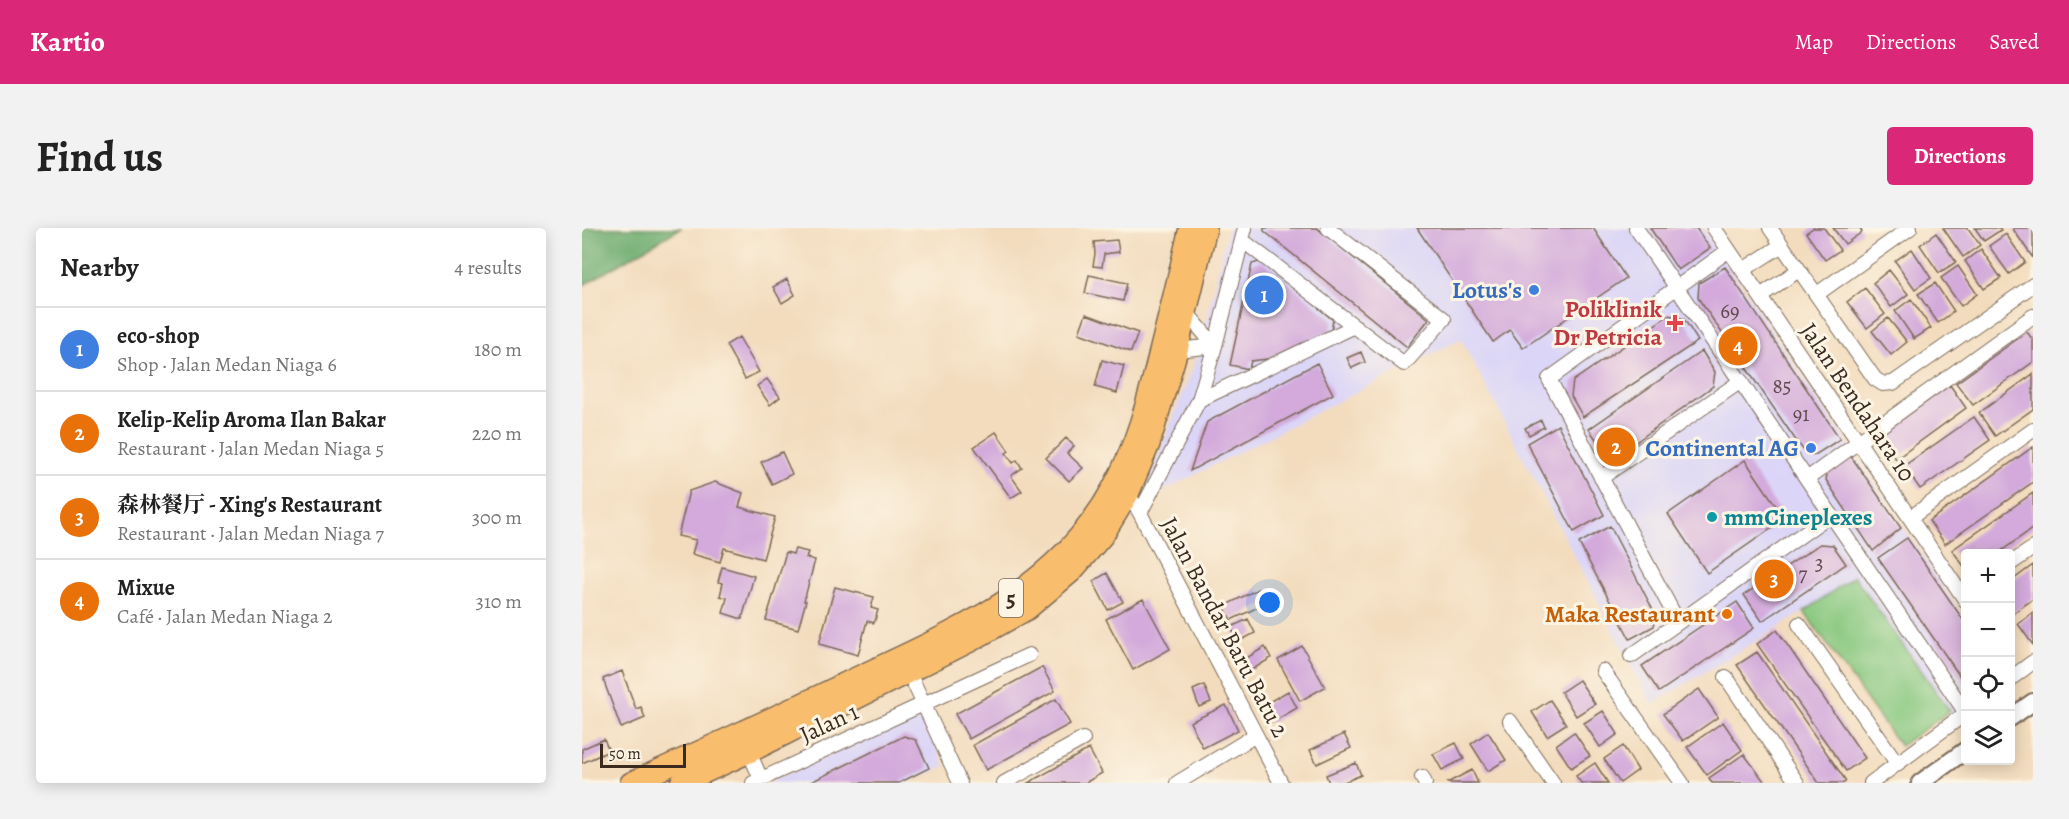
<!DOCTYPE html>
<html lang="en">
<head>
<meta charset="utf-8">
<style>
  :root { --surface:#fff; --page:#f2f2f2; --text:#222; --muted:#767676; --line:#e0e0e0; --accent:#db2777 }
  body { margin:0; font-family:Alegreya,"Noto Serif SC",serif; background:var(--page); color:var(--text) }
  .controls { position:absolute; right:18px; bottom:18px; display:grid; overflow:hidden; border-radius:6px; box-shadow:0 3px 15px #0003 }
  .controls button { width:54px; height:54px; display:grid; place-items:center; padding:0; border:0; border-bottom:2px solid var(--line); background:var(--surface); color:var(--text); font:30px sans-serif }
  .scale { position:absolute; left:18px; bottom:15px; width:86px; box-sizing:border-box; padding-left:6px; border:3px solid #3b2a1e; border-top:0; font-size:16px; line-height:21px; white-space:nowrap; color:#3b2a1e; -webkit-text-stroke:4px #fcf5e5; paint-order:stroke }
  .you { position:absolute; left:688px; top:375px; width:21px; height:21px; margin:-15px; border:4px solid #fff; border-radius:50%; background:#1a73e8; box-shadow:0 0 0 9px #1a73e833 }
  .badge { display:grid; place-items:center; width:39px; height:39px; border-radius:50%; background:var(--accent); color:#fff; font-size:20px; font-weight:700 }
  .pin { position:absolute; translate:-50% -50%; border:3px solid #fff; box-shadow:0 2px 6px #0006 }
  .list { margin:0; padding:0; list-style:none }
  h2 { display:flex; justify-content:space-between; align-items:center; height:78px; margin:0; padding:0 24px; font-size:26px }
  h2 small { font-size:20px; font-weight:400; color:var(--muted) }
  .list li { display:grid; grid-template-columns:39px 1fr auto; gap:18px; align-items:center; box-sizing:border-box; height:84px; padding:0 24px; border-top:2px solid var(--line) }
  .list b { display:block; font-size:22px; white-space:nowrap }
  .list p { margin:0; font-size:20px; white-space:nowrap; color:var(--muted) }
  .list em { font-size:20px; font-style:normal; color:var(--muted) }
  .icon { flex:none; width:33px; height:33px; fill:none; stroke:currentColor; stroke-width:2; stroke-linecap:round; stroke-linejoin:round }
  .map { position:relative; flex:none; width:1451px; height:555px; overflow:hidden; border-radius:6px }
  header { display:flex; align-items:center; gap:36px; box-sizing:border-box; height:84px; padding:0 30px; background:var(--accent); color:#fff }
  header strong { font-size:28px }
  nav { display:flex; gap:33px; margin-inline-start:auto; font-size:21px }
  .intro { display:flex; align-items:center; justify-content:space-between; box-sizing:border-box; height:144px; padding:0 36px }
  h1 { margin:0; font-size:42px }
  .button { padding:15px 27px; border-radius:6px; background:var(--accent); color:#fff; font-size:21px; font-weight:700 }
  main { display:flex; gap:36px; padding:0 36px }
  aside { flex:1; background:var(--surface); border-radius:6px; box-shadow:0 3px 15px #0003 }
  .map>svg:first-child { display:block }
  .built { fill:#dbd6f7 }
  .green { fill:#87c77f; stroke:#61784e; stroke-width:1.5 }
  .forest { fill:#6dac6e; stroke:#546b46; stroke-width:1.5 }
  .building { fill:#d3aadb }
  .lines { fill:none; stroke-linecap:round; stroke-linejoin:round }
  .minor-casing { stroke:#7b6856; stroke-width:16 }
  .tertiary-casing { stroke:#7b6856; stroke-width:20 }
  .trunk-casing { stroke:#7b6856; stroke-width:24 }
  .minor { stroke:#fff; stroke-width:14 }
  .tertiary { stroke:#fff; stroke-width:16 }
  .trunk { stroke:#f9be6d; stroke-width:21 }
  .shop-dot { fill:#3f7fe0; stroke:#fcf5e5; stroke-width:2 }
  .health-dot { fill:#e0444e; stroke:#fcf5e5; stroke-width:2 }
  .culture-dot { fill:#0f9aa8; stroke:#fcf5e5; stroke-width:2 }
  .food-dot { fill:#e8710a; stroke:#fcf5e5; stroke-width:2 }
  .labels { text-anchor:middle; stroke-width:6; stroke-linejoin:round; paint-order:stroke }
  .number-label { font-size:21px; fill:#614a4d }
  .shield { fill:#fcf5e5; stroke:#75675a; stroke-width:1.5 }
  .shield-label { font-size:22px; font-weight:bold; fill:#3b2a1e }
  .shop-label { font-size:24px; font-weight:bold; fill:#366cbe; stroke:#fcf5e5; text-anchor:end }
  .health-label { font-size:24px; font-weight:bold; fill:#be3a42; stroke:#fcf5e5; text-anchor:end }
  .street-label { font-size:24px; fill:#3b2a1e; stroke:#fcf5e5 }
  .culture-label { font-size:24px; font-weight:bold; fill:#0d838f; stroke:#fcf5e5; text-anchor:start }
  .food-label { font-size:24px; font-weight:bold; fill:#c56008; stroke:#fcf5e5; text-anchor:end }
</style>
</head>
<body>
<header>
<strong>Kartio</strong>
<nav><a>Map</a><a>Directions</a><a>Saved</a></nav>
</header>
<div class="intro"><h1>Find us</h1><a class="button">Directions</a></div>
<main>
<aside>
<h2>Nearby<small>4 results</small></h2>
<ul class="list">
<li><span class="badge" style="background:#3f7fe0">1</span><div><b>eco-shop</b><p>Shop · Jalan Medan Niaga 6</p></div><em>180 m</em></li>
<li><span class="badge" style="background:#e8710a">2</span><div><b>Kelip-Kelip Aroma Ilan Bakar</b><p>Restaurant · Jalan Medan Niaga 5</p></div><em>220 m</em></li>
<li><span class="badge" style="background:#e8710a">3</span><div><b>森林餐厅 - Xing's Restaurant</b><p>Restaurant · Jalan Medan Niaga 7</p></div><em>300 m</em></li>
<li><span class="badge" style="background:#e8710a">4</span><div><b>Mixue</b><p>Café · Jalan Medan Niaga 2</p></div><em>310 m</em></li>
</ul>
</aside>
<div class="map">
<svg width="1451" height="555" viewBox="0 0 1451 555">
  <rect width="100%" height="100%" fill="#fcf5e5"/>
  <filter id="ink" filterUnits="userSpaceOnUse"><feTurbulence type="fractalNoise" baseFrequency=".0167" numOctaves="2"/><feDisplacementMap in="SourceGraphic" scale="12" xChannelSelector="R" yChannelSelector="G"/><feConvolveMatrix kernelMatrix="1 2 1 2 8 2 1 2 1" color-interpolation-filters="sRGB"/></filter>
  <filter id="wash" filterUnits="userSpaceOnUse"><feTurbulence type="fractalNoise" baseFrequency=".008" numOctaves="4" result="noise"/><feDisplacementMap in="SourceGraphic" scale="24" xChannelSelector="R" yChannelSelector="G"/><feGaussianBlur stdDeviation="1.35" result="paint"/><feColorMatrix in="noise" values="0 0 0 0 0 0 0 0 0 0 0 0 0 0 0 0 0 1.4 0 .05"/><feComposite in="paint" operator="in"/></filter>
  <g filter="url(#wash)">
    <rect width="100%" height="100%" fill="#f3dcbd"/>
    <path class="built" d="M646,0H1121L1383,391V494L1378,498L1272,348L1222,384L1070,476L879,111L575,266L564,257L617,125Z
      M339,484L363,538L325,555H186Z"/>
    <path class="green" d="M1272,348L1368,483L1318,518L1222,384Z"/>
    <path class="forest" d="M0,0H99L0,58Z"/>
    <g id="blocks">
      <path class="building" d="M682,0H735L847,91L825,119L682,3Z
        M835,0H1011L1044,50L941,120L928,102L911,114Z
        M1068,0H1114L1128,20L1096,42Z
        M1231,0H1242L1258,22L1243,32L1224,5Z
        M1251,0H1278L1280,4L1263,16Z
        M1361,0H1386L1398,17L1381,29Z
        M1393,0H1418L1419,2L1402,13Z
        M1432,0H1451V30L1431,1Z
        M1354,5L1374,34L1357,45L1338,17Z
        M1424,6L1443,34L1427,46L1407,18Z
        M535,12L537,24L522,26L520,39L511,38L513,26L512,14Z
        M1330,21L1349,50L1333,61L1313,33Z
        M1399,21L1419,50L1402,61L1383,33Z
        M680,33L751,92L749,102L693,130L669,133L667,141L648,137L670,36Z
        M1376,38L1395,66L1379,78L1359,50Z
        M1143,39L1258,211L1233,227L1223,224L1213,211L1116,70L1117,55Z
        M1307,42L1326,66L1309,79L1291,55Z
        M507,47L545,55L541,73L503,65Z
        M205,51L213,67L200,75L191,59Z
        M1353,55L1372,83L1356,95L1336,66Z
        M1283,60L1303,86L1285,100L1265,74Z
        M1329,71L1349,100L1332,111L1313,83Z
        M504,86L556,105L549,124L497,105Z
        M1087,87L1102,91L1116,113L1001,189L989,168L991,153Z
        M1306,90L1325,114L1309,127L1290,103Z
        M1445,104L1451,112V134L1391,177L1374,155Z
        M157,109L177,144L163,151L144,117Z
        M1120,123L1133,144L1131,158L1036,227L1022,223L1007,201Z
        M779,124L783,134L770,140L765,130Z
        M520,132L542,138L535,165L513,159Z
        M735,135L751,166L608,243L625,194Z
        M1451,146V181L1413,208L1397,185Z
        M185,151L198,169L188,177L175,158Z
        M1368,157L1384,180L1314,231L1297,208Z
        M1392,189L1408,212L1338,261L1322,238Z
        M959,192L962,199L947,207L943,200Z
        M976,197L1022,287L992,304L945,215Z
        M414,204L427,223L424,225L431,235L435,232L440,240L429,248L440,263L429,270L392,219Z
        M484,210L492,218L485,225L501,240L487,253L464,230Z
        M1451,219V254L1363,316L1347,293Z
        M200,224L210,246L190,256L179,234Z
        M1268,227L1319,300L1291,323L1244,252L1246,242Z
        M1163,232L1203,291L1125,345L1086,286Z
        M133,254L161,265L157,279L193,289L181,331L142,320L138,334L110,326L114,312L96,308L107,263Z
        M1451,265V300L1415,326H1384V341L1370,322Z
        M1028,298L1074,388L1072,398L1048,411L997,315Z
        M1325,310L1384,396V457L1296,330Z
        M1238,316L1251,317L1264,336L1180,393L1162,367Z
        M213,321L226,324L224,330L233,332L222,373H224L216,401L184,392L204,324L211,326Z
        M1451,337V371L1430,386L1428,354Z
        M140,339L172,348L160,391L141,385L145,370L138,368L141,355L136,354Z
        M525,345L541,374L526,382L511,353Z
        M253,359L292,369L289,380L296,382L292,395L285,393L276,427L237,416Z
        M676,361L683,376L649,392L642,378Z
        M561,371L588,421L551,442L524,391Z
        M1155,374L1172,400L1077,464L1060,438Z
        M1451,385V417L1436,396Z
        M666,391L673,405L656,414L649,399Z
        M1195,402L1283,530L1264,543L1175,416Z
        M720,418L743,459L718,473L696,432Z
        M683,419L689,430L668,443L661,432Z
        M1175,424L1264,553L1262,555H1237L1155,437Z
        M460,439L473,463L387,511L373,486Z
        M40,443L54,481L59,479L63,490L39,500L21,451Z
        M997,452L1013,476L994,488L979,464Z
        M622,457L629,474L617,479L611,462Z
        M1117,461L1136,489L1101,513L1081,486Z
        M706,463L715,480L689,495L680,478Z
        M474,471L488,496L404,542L391,517Z
        M968,472L984,496L965,508L950,484Z
        M644,477L656,502L621,520L608,494Z
        M1021,483L1036,506L1018,519L1002,495Z
        M1141,494L1160,522L1125,547L1105,519Z
        M906,504L924,532L906,543L889,516Z
        M992,504L1008,528L989,540L974,517Z
        M762,506L769,520L735,536L728,522Z
        M322,508L334,512L347,540L317,555H227Z
        M22,511L27,523L0,535V521Z
        M874,515L882,531L860,542L851,526Z
        M1041,518L1056,542L1038,555L1022,531Z
        M507,521L520,545L503,555H446Z
        M1162,526L1182,553L1179,555H1130L1127,550Z
        M774,535L779,547L760,555H747L744,547Z
        M1013,535L1026,555H999L994,548Z
        M890,542L896,555H865Z"/>
    </g>
  </g>
  <g filter="url(#ink)">
    <use href="#blocks" fill-opacity="0" stroke="#7b6856" stroke-width="1.5"/>
    <g class="lines">
      <g class="minor-casing">
        <path id="minor" d="M1054,0L1384,485
          M1132,0L1384,373
          M1188,0L1293,151L1301,156L1311,155L1451,57
          M660,12L822,136L862,91L746,0
          M1161,42L1200,17
          M1235,66L1328,0
          M1178,68L1217,42
          M604,84L633,118
          M595,122L633,118
          M617,172L773,98
          M1019,250L1159,153
          M1225,251L1451,88
          M546,266L558,285L699,555
          M558,285L617,172L633,118L663,0
          M1328,290L1451,202
          M1428,336L1451,320
          M1096,394L967,151L1147,22
          M1217,396L1315,535
          M1049,428L1249,286
          M324,438L378,555
          M1021,443L1100,555
          M1144,449L1215,555
          M1428,451L1451,434
          M928,493L971,555
          M167,524L179,551
          M840,549L843,555
          M171,555L447,427
          M422,555L501,511
          M595,555L674,507
          M1289,555L1384,485"/>
      </g>
      <g class="tertiary-casing">
        <path id="tertiary" d="M1428,490L1451,474
          M1338,555L1384,522"/>
      </g>
      <g class="trunk-casing">
        <path id="trunk" d="M49,555C122,522 194,489 266,454C368,405 474,365 531,260C554,218 566,173 577,128C588,85 598,43 608,0
          M99,555L167,524L390,412L445,381L490,343L521,307L546,266L567,216L595,122L624,0"/>
      </g>
      <use href="#minor" class="minor"/>
      <use href="#tertiary" class="tertiary"/>
      <use href="#trunk" class="trunk"/>
    </g>
  </g>
  <g class="shop-dot">
    <circle cx="952" cy="62" r="6"/>
    <circle cx="1229" cy="220" r="6"/>
  </g>
  <path class="health-dot" d="M1090 86h6v6h6v6h-6v6h-6v-6h-6v-6h6z"/>
  <circle class="culture-dot" cx="1130" cy="289" r="6"/>
  <circle class="food-dot" cx="1145" cy="386" r="6"/>
  <g class="labels">
    <g class="number-label">
      <text x="1148" y="90">69</text>
      <text x="1200" y="165">85</text>
      <text x="1219" y="193">91</text>
      <text x="1237" y="342">3</text>
      <text x="1221" y="353">7</text>
    </g>
    <rect class="shield" x="417" y="351" width="24" height="38" rx="4.5"/>
    <g class="shield-label">
      <text x="429" y="378">5</text>
    </g>
    <g class="shop-label">
      <text x="940" y="70">Lotus's</text>
      <text x="1217" y="228">Continental AG</text>
    </g>
    <g class="health-label">
      <text x="1080" y="89">Poliklinik<tspan x="1080" dy="28">Dr Petricia</tspan></text>
    </g>
    <g class="street-label">
      <text transform="translate(1276 174) rotate(56)" y="8">Jalan Bendahara 10</text>
      <text transform="translate(643 399) rotate(62)" y="8">Jalan Bandar Baru Batu 2</text>
      <text transform="translate(247 495) rotate(-25)" y="8">Jalan 1</text>
    </g>
    <g class="culture-label">
      <text x="1142" y="297">mmCineplexes</text>
    </g>
    <g class="food-label">
      <text x="1133" y="394">Maka Restaurant</text>
    </g>
  </g>
</svg>
<div class="controls">
<button>+</button>
<button>−</button>
<button><svg class="icon" aria-label="locate" viewBox="0 0 24 24"><circle cx="12" cy="12" r="6"/><path d="M12 2v4M12 18v4M2 12h4M18 12h4"/></svg></button>
<button><svg class="icon" aria-label="layers" viewBox="0 0 24 24"><path d="M12 4l9 5-9 5-9-5zM3 14l9 5 9-5"/></svg></button>
</div>
<div class="scale">50 m</div>
<div class="you"></div>
<div class="pin badge" style="left:682px;top:67px;background:#3f7fe0">1</div>
<div class="pin badge" style="left:1034px;top:219px;background:#e8710a">2</div>
<div class="pin badge" style="left:1192px;top:351px;background:#e8710a">3</div>
<div class="pin badge" style="left:1156px;top:118px;background:#e8710a">4</div>
</div>
</main>
</body>
</html>
